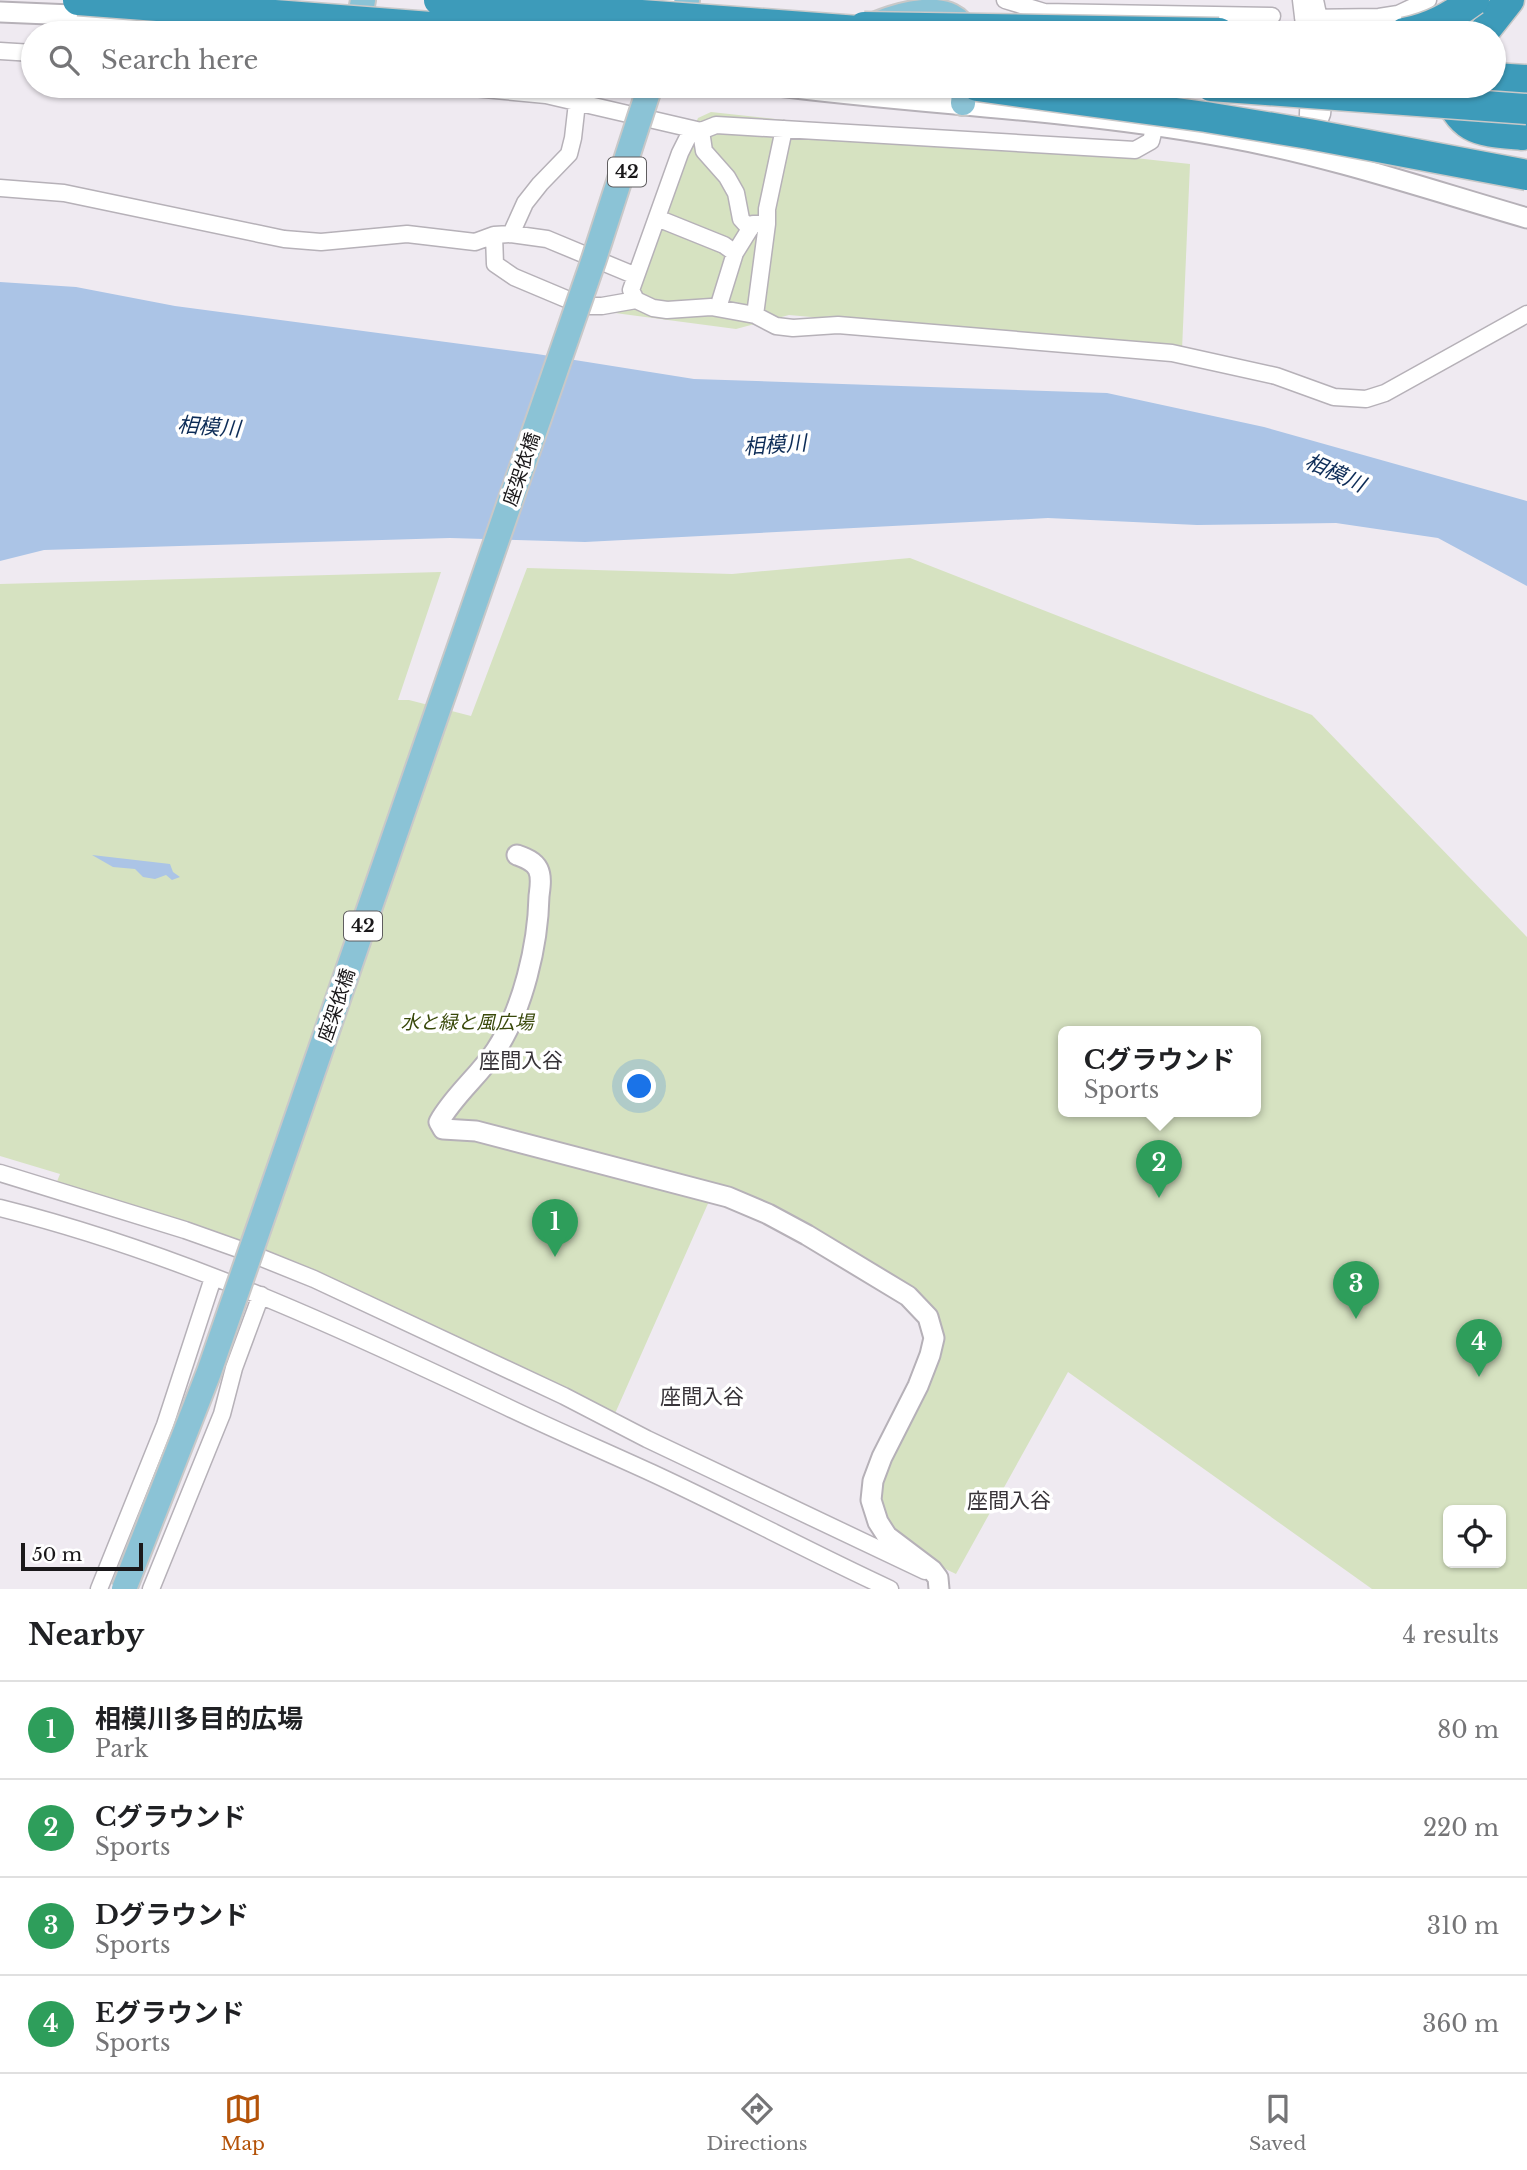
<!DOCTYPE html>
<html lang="en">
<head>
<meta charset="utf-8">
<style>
  :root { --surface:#fff; --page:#f6f6f6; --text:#202124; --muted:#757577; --line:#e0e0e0; --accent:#b45309 }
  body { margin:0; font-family:"Libre Baskerville","Noto Sans JP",serif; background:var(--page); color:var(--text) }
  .controls { position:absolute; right:21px; bottom:21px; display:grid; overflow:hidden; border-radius:10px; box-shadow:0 2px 5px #0004 }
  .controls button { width:63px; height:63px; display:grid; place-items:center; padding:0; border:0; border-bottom:2px solid var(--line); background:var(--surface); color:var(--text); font:35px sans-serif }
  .scale { position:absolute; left:21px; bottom:18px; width:122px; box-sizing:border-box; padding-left:7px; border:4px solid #1a181a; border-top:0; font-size:19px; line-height:24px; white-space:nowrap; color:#1a181a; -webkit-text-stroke:5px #fff; paint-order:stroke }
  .you { position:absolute; left:640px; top:1087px; width:24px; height:24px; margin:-18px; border:5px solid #fff; border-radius:50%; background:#1a73e8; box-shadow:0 0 0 10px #1a73e833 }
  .badge { display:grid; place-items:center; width:46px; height:46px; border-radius:50%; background:var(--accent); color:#fff; font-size:23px; font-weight:700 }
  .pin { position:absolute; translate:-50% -58px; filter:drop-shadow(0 2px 4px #0008) }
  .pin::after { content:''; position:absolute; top:37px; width:24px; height:21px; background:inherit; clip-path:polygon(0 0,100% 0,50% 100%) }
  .popup { position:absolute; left:1058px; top:1026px; width:203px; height:91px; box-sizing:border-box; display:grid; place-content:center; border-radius:10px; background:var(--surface); filter:drop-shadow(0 2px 5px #0005); font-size:23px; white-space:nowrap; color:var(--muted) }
  .popup b { font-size:26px; color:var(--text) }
  .popup::after { content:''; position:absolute; left:50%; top:100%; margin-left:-14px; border:14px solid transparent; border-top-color:var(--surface) }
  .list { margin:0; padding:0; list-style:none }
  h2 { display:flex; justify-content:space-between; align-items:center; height:91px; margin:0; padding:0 28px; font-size:30px }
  h2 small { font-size:23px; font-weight:400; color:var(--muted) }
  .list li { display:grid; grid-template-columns:46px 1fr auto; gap:21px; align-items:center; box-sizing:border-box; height:98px; padding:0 28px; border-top:2px solid var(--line) }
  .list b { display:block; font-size:26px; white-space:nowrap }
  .list p { margin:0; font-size:23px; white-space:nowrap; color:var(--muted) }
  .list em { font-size:23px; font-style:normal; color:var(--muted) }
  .icon { flex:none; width:38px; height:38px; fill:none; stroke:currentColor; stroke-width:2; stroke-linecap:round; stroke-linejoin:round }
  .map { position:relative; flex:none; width:1527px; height:1589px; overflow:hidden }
  .search { position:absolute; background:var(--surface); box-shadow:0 2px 5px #0004; left:21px; right:21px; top:21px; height:77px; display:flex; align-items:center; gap:18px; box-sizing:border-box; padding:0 24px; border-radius:38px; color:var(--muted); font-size:26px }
  .sheet { height:483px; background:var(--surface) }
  nav { display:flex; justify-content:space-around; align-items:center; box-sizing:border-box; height:98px; border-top:2px solid var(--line); background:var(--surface); font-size:19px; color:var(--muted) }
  nav a { display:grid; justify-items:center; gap:4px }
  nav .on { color:var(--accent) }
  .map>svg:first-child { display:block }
  .green { fill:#d6e2c1; fill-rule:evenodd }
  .water { fill:#abc4e6 }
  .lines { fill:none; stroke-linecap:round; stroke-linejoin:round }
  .minor-casing { stroke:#b6b1b8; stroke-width:19 }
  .tertiary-casing { stroke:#b6b1b8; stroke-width:23 }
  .primary-casing { stroke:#c8c8c8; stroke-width:28 }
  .motorway-casing { stroke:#c8c8c8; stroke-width:33 }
  .minor { stroke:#fff; stroke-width:16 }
  .tertiary { stroke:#fff; stroke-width:19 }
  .primary { stroke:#8bc3d6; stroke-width:24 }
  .motorway { stroke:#3d9bba; stroke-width:30 }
  .primary-bridge-casing { stroke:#c8c8c8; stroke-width:28; stroke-linecap:butt }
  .motorway-bridge-casing { stroke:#c8c8c8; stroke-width:33; stroke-linecap:butt }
  .primary-bridge { stroke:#8bc3d6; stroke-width:24 }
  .motorway-bridge { stroke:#3d9bba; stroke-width:30 }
  .labels { text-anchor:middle; stroke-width:7; stroke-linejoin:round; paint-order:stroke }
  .shield { fill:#fff; stroke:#5f5d5f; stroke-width:2 }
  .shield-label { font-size:18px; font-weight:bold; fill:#1a181a }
  .street-label { font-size:19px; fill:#1a181a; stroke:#fff }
  .park-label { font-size:19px; font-style:italic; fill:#384809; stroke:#fff }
  .water-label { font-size:21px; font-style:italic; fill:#0d2c57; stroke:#fff }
  .neighbourhood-label { font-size:21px; fill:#39353a; stroke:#fff }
</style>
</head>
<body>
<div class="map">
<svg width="1527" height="1589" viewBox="0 0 1527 1589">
  <rect width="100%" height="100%" fill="#efeaf1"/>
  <path class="green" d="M711,112L1190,164L1182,350L789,315L736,329L615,313L698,118Z
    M910,558L1312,715L1527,937V1589H1372L1068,1372L956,1574C911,1552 879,1537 880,1482L941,1357L945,1337L934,1313L714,1190L613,1418L314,1279L54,1189L60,1174L0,1156V584L441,572L398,700H409L471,716L527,568L732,574ZM1063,1032H1255V1112H1063ZM1448,1510H1501V1563H1448Z"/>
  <path class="water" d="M0,282L76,287L175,306L537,354L694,379L1107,393L1264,427L1527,501V586L1438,538L1336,523L1197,525L1048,518L585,542L450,538L44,550L0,561Z
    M92,855L170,864L173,872L180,877L172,880L166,875L155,879L143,877L135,869L113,867Z"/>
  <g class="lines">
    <g class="minor-casing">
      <path id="minor" d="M1005,0L1044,12L1272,16
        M1301,0L1305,33
        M1315,0L1322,33
        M1303,18L1379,17L1398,14L1428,0
        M660,33L671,0
        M0,51L33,53
        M452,86L546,95L701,131L716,125L1135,150L1151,141L1155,125
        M692,129L680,153L631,290L636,300L653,308L667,310L711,307L755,315L776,326L793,328L838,325L1172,353L1276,376L1334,397L1366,399L1385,393L1527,314
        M701,131L704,151L727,177L736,193L741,219L750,229
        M1307,139L1309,88
        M1312,140L1322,114L1325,87
        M0,188L64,193L284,239L321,242L407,234L475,242L494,235L511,234L547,239L636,276
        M657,218L724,245L735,253
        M767,224V209L784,129
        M511,234L525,203L540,184L569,154L573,138L577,103
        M494,235L495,264L514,277L583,306H602L636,300
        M718,308L735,253L753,224H767L755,315
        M0,1173L185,1230L247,1252L314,1279L564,1396L647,1439L925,1571
        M0,1208C177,1252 343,1329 507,1407C555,1430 604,1451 652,1473C732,1510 810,1552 890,1589
        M99,1589L165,1425L213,1278
        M151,1589L222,1414L234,1368L261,1295"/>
    </g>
    <g class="tertiary-casing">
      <path id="tertiary" d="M0,12L72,15L310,33
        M778,86C929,105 1081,110 1230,138C1330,156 1430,190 1527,218
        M517,855C525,858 534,861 538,869C542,877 540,888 539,896C538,945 523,1009 496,1050C479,1076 454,1095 439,1122L443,1129L476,1131L728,1197L768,1214L807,1235L908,1296L928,1317L934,1338L930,1355L918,1386L882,1457L873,1481L871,1500L878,1522L887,1536L932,1570L938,1578L939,1589"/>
    </g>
    <g class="primary-casing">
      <path id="primary" d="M491,8C528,30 577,29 620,33
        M874,25C905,12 955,0 966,33
        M357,33L363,0
        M677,33L687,0
        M963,103L965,86"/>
    </g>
    <g class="motorway-casing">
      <path id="motorway" d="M1483,33L1509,0
        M1494,78L1527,80
        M1445,86C1461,132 1478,131 1522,135"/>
    </g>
    <use href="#minor" class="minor"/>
    <use href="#tertiary" class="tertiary"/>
    <use href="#primary" class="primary"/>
    <use href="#motorway" class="motorway"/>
    <g class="primary-bridge-casing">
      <path id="primary-bridge" d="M124,1589L209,1372L594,259L650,86"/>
    </g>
    <g class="motorway-bridge-casing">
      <path id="motorway-bridge" d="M78,0L511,33
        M439,0L885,33
        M864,27L1219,33
        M1404,33C1431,28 1452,16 1474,0
        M977,86L1206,117L1309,134L1527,175
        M1211,86L1527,109"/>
    </g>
    <use href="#primary-bridge" class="primary-bridge"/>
    <use href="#motorway-bridge" class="motorway-bridge"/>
  </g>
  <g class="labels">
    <g class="shield">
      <rect x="608" y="157.5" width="38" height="29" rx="5"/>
      <rect x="344" y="911.5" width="38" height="29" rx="5"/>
    </g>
    <g class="shield-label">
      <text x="627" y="178">42</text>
      <text x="363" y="932">42</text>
    </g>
    <g class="street-label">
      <text transform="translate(521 469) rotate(-71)" y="7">座架依橋</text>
      <text transform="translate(336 1005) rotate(-71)" y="7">座架依橋</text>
    </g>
    <g class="park-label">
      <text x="467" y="1029">水と緑と風広場</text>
    </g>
    <g class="water-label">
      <text transform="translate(209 427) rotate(4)" y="7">相模川</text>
      <text transform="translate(775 445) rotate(-4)" y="7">相模川</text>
      <text transform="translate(1335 473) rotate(24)" y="7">相模川</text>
    </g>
    <g class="neighbourhood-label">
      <text x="521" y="1068">座間入谷</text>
      <text x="702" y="1404">座間入谷</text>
      <text x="1009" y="1508">座間入谷</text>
    </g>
  </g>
</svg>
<div class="controls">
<button><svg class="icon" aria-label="locate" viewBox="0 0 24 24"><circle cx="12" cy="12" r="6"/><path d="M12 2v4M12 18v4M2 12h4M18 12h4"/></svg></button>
</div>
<div class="scale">50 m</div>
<div class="you"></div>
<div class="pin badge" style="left:555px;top:1257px;background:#2e9e5b">1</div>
<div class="pin badge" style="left:1159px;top:1198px;background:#2e9e5b">2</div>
<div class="popup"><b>Cグラウンド</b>Sports</div>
<div class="pin badge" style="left:1356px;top:1319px;background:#2e9e5b">3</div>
<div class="pin badge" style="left:1479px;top:1377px;background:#2e9e5b">4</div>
<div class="search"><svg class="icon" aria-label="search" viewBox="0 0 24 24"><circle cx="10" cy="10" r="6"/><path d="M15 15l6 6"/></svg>Search here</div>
</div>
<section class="sheet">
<h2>Nearby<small>4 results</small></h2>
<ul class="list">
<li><span class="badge" style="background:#2e9e5b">1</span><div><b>相模川多目的広場</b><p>Park</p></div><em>80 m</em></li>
<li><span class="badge" style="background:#2e9e5b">2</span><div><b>Cグラウンド</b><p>Sports</p></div><em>220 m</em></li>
<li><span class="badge" style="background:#2e9e5b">3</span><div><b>Dグラウンド</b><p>Sports</p></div><em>310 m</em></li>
<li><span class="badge" style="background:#2e9e5b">4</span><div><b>Eグラウンド</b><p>Sports</p></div><em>360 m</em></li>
</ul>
</section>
<nav>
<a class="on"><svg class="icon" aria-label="map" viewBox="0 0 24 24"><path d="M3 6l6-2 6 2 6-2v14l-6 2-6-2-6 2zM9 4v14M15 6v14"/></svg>Map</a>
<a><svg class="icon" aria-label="directions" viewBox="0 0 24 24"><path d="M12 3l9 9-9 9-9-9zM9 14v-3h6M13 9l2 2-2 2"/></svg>Directions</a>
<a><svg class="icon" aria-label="saved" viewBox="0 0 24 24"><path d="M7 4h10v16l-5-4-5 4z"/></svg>Saved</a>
</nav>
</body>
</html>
